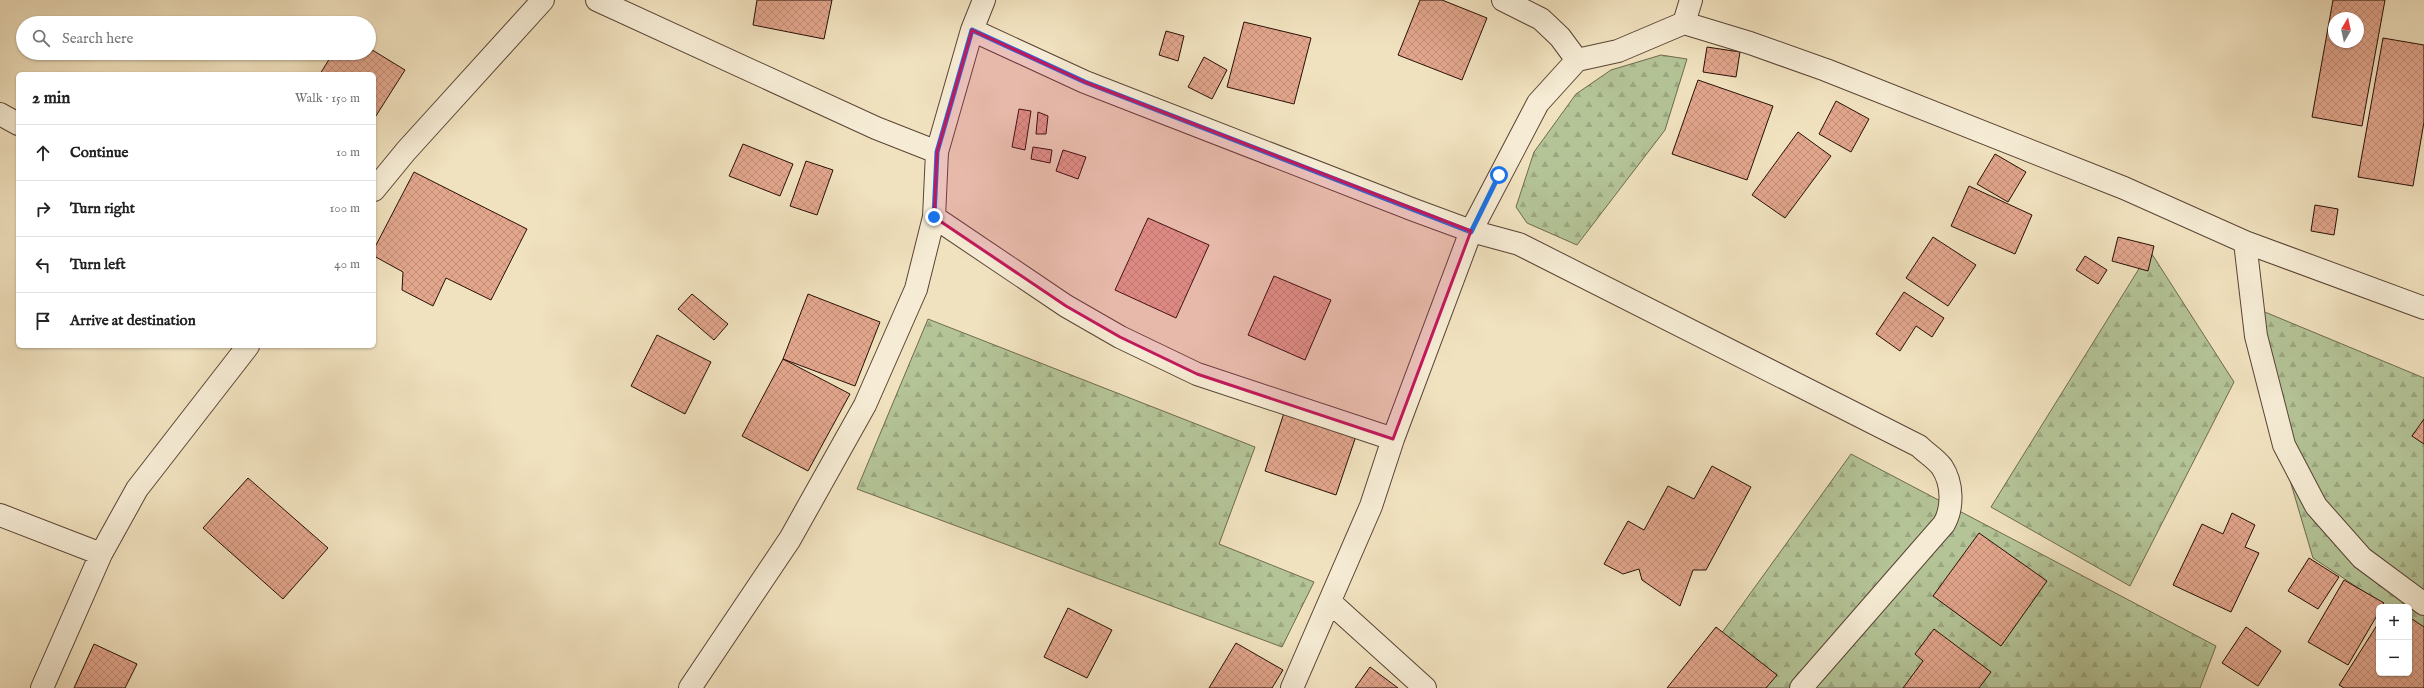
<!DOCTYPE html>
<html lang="en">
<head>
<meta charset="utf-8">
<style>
  :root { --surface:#fff; --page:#f6f6f6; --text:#222; --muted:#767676; --line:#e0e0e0 }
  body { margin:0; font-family:"IM FELL English",serif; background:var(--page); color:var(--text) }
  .controls { position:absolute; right:12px; bottom:12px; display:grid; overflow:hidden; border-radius:6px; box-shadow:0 1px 3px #0004 }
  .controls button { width:36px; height:36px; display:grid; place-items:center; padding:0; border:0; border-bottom:1px solid var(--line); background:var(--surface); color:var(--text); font:20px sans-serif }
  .compass { position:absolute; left:2328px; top:12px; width:36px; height:36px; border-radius:50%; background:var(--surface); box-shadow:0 1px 3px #0004; rotate:9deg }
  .stop { position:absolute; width:12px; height:12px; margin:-9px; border:3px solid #1a73e8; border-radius:50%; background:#fff }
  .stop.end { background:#1a73e8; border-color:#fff; box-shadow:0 1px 4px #0008 }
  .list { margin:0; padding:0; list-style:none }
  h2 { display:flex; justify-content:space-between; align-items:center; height:52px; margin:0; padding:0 16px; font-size:17px }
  h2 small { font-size:13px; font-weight:400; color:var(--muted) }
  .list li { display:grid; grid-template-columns:26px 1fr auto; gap:12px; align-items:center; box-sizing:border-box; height:56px; padding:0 16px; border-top:1px solid var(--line) }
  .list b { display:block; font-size:15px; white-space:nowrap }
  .list em { font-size:13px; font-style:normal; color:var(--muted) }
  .icon { flex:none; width:22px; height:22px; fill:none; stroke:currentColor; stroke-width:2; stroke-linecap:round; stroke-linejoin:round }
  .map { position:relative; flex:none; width:2424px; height:688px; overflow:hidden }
  .search { position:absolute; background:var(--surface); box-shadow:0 1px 3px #0004; left:16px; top:16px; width:360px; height:44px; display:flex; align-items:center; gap:10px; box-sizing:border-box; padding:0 14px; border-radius:22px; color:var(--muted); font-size:15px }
  .panel { position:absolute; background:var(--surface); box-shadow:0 1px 3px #0004; left:16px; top:72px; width:360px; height:276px; border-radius:6px }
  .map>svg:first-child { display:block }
  .forest { fill:url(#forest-firs); stroke:#6e6a4e }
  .building { fill:url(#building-cross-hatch); stroke:#280f05; fill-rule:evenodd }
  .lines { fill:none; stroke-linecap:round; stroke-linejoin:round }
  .minor-casing { stroke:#5a4434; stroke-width:24 }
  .minor { stroke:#f6ecd5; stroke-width:22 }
  .route { stroke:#1a73e8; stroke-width:5 }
  .marked { fill:#c2185b; fill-opacity:0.2; stroke:#c2185b; stroke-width:3; stroke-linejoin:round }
</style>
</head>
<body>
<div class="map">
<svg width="2424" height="688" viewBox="0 0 2424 688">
  <defs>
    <pattern id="forest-firs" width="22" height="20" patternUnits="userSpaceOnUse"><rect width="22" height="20" fill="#b4c497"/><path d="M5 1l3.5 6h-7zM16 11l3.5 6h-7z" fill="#9ba781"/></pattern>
    <pattern id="building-cross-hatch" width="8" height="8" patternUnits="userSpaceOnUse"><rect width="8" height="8" fill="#e2a68d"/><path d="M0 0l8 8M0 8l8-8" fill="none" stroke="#c28e78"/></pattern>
  </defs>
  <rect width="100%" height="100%" fill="#f1e2bf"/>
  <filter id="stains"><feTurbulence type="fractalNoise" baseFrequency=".005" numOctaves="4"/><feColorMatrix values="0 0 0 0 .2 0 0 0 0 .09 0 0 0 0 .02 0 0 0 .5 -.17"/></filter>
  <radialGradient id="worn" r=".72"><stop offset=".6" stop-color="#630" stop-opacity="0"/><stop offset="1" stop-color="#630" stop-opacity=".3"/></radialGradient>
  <path class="forest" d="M1661,55L1687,59L1665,130L1577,245L1527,223L1516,207L1534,152L1576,94L1611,70Z
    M2150,251L2234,382L2130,586L1991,507Z
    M2260,310L2424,378V632L2409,622V607H2387L2313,558L2273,423Z
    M928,319L1255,447L1219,544L1314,582L1282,647L857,489Z
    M1851,454L2216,646L2200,688H1682Z"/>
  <path class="building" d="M757,0H832L824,39L753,25Z
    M1420,0H1442L1487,18L1462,80L1398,55Z
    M2333,0H2385L2362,126L2312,117ZM2334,18H2358V42H2334Z
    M1244,22L1311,38L1294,104L1227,87Z
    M1166,31L1184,36L1178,61L1159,55Z
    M2383,38L2424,45V122L2413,186L2358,177Z
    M1707,47L1740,52L1736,77L1703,72Z
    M369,48L405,70L374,119V74H320L333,53H369Z
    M1204,57L1227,70L1212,99L1188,87Z
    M1698,80L1773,106L1747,180L1672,154Z
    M1836,101L1869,119L1851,152L1819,134Z
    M1019,109L1031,111L1025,150L1012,147Z
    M1038,112L1048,116L1046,134H1036Z
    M1798,132L1831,156L1785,218L1752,195Z
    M743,144L793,164L780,196L729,176Z
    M1033,147L1052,150L1050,163L1031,159Z
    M1063,150L1086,157L1078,179L1056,171Z
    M1995,154L2026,172L2008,202L1977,184Z
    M806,161L833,170L817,215L790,206Z
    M414,172L527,229L491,300L446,278L433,306L402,290L403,272L374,256V249Z
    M1969,186L2032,215L2015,254L1951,226Z
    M2315,205L2338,209L2334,235L2311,231Z
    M1148,218L1209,245L1176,318L1115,290Z
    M1933,237L1976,265L1948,306L1906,278Z
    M2118,237L2154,246L2148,271L2112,261Z
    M2085,256L2107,270L2098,284L2076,270Z
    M1274,276L1331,300L1305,360L1248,335Z
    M1904,292L1944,318L1932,337L1916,326L1900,351L1876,334Z
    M692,294L728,324L714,340L678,309Z
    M808,294L880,322L855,386L783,359Z
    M657,335L711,362L685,414L631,386Z
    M783,359L850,394L808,471L742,436Z
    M1284,413L1356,436L1336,495L1265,471Z
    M2424,419V444L2412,436Z
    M1712,466L1751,487L1706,570H1693L1680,606L1642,580L1639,569L1623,574L1604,564L1628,521L1644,530L1668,486L1694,499Z
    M248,478L328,548L283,599L203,528Z
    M2232,513L2255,525L2245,547L2259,553L2231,612L2173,585L2202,524L2223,534Z
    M1979,533L2047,581L2001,646L1933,596Z
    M2309,558L2339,577L2318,609L2288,591Z
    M2344,580L2384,603L2379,607V612L2348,665L2308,642Z
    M1068,608L1112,630L1087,678L1044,657Z
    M2409,617L2424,627V688H2344L2339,685L2379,622V673H2409Z
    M1716,627L1777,675L1766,688H1667Z
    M2246,627L2281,651L2258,686L2222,663Z
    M1934,629L1991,672L1979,688H1903L1923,661L1915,654Z
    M1236,643L1283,670L1272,688H1209Z
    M94,644L137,664L125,688H74Z
    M1370,667L1398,688H1355Z"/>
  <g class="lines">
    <g class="minor-casing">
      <path id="minor" d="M597,0L876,128L937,152
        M1503,0L1541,19L1560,37L1577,60
        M1691,0L1684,23L1750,43L1826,70L2124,188L2245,242L2256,336L2284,445L2316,506L2362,558L2424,604
        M972,30L1085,82L1414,210L1471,231L1519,244L1919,446C1926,453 1936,459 1942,467C1953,484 1953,508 1944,524L1801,688
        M0,114L18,124
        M374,190L406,151L543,0
        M934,217L1066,306L1120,337L1197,374L1393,439
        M2245,242L2424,308
        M0,515L101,554
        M1330,602L1425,688
        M42,688L101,554L137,489L248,346
        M690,688L790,539L865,405L916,289L934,217L937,152L972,30L984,0
        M1292,688L1371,506L1393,439L1471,231L1538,103L1577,60L1618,51L1684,23"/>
    </g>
    <use href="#minor" class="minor"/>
  </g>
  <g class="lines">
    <path class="route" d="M934,217L937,152L972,30L1085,82L1471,232L1499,175"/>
  </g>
  <path class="marked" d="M972,30L1085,82L1471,231L1393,439L1197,374L1120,337L1066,306L934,217L937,152Z"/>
  <rect width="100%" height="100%" filter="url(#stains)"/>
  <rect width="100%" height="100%" fill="url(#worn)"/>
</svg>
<div class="controls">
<button>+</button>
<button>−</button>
</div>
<svg class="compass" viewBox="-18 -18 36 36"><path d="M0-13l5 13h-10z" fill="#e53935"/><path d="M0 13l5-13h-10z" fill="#767676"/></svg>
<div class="stop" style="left:1499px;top:175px"></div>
<div class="stop end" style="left:934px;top:217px"></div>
<div class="search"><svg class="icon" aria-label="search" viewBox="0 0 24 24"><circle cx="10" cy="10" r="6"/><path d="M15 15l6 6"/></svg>Search here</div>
<section class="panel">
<h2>2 min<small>Walk · 150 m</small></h2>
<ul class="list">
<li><svg class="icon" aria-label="ahead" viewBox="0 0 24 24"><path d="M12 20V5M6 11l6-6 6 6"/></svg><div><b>Continue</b></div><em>10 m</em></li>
<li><svg class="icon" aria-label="right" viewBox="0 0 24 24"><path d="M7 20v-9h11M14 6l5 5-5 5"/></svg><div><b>Turn right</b></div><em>100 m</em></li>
<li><svg class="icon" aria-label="left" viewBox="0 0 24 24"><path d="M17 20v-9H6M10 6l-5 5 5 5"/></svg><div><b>Turn left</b></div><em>40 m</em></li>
<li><svg class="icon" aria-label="arrive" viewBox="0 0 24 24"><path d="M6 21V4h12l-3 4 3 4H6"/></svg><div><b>Arrive at destination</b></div></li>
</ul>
</section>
</div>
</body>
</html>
